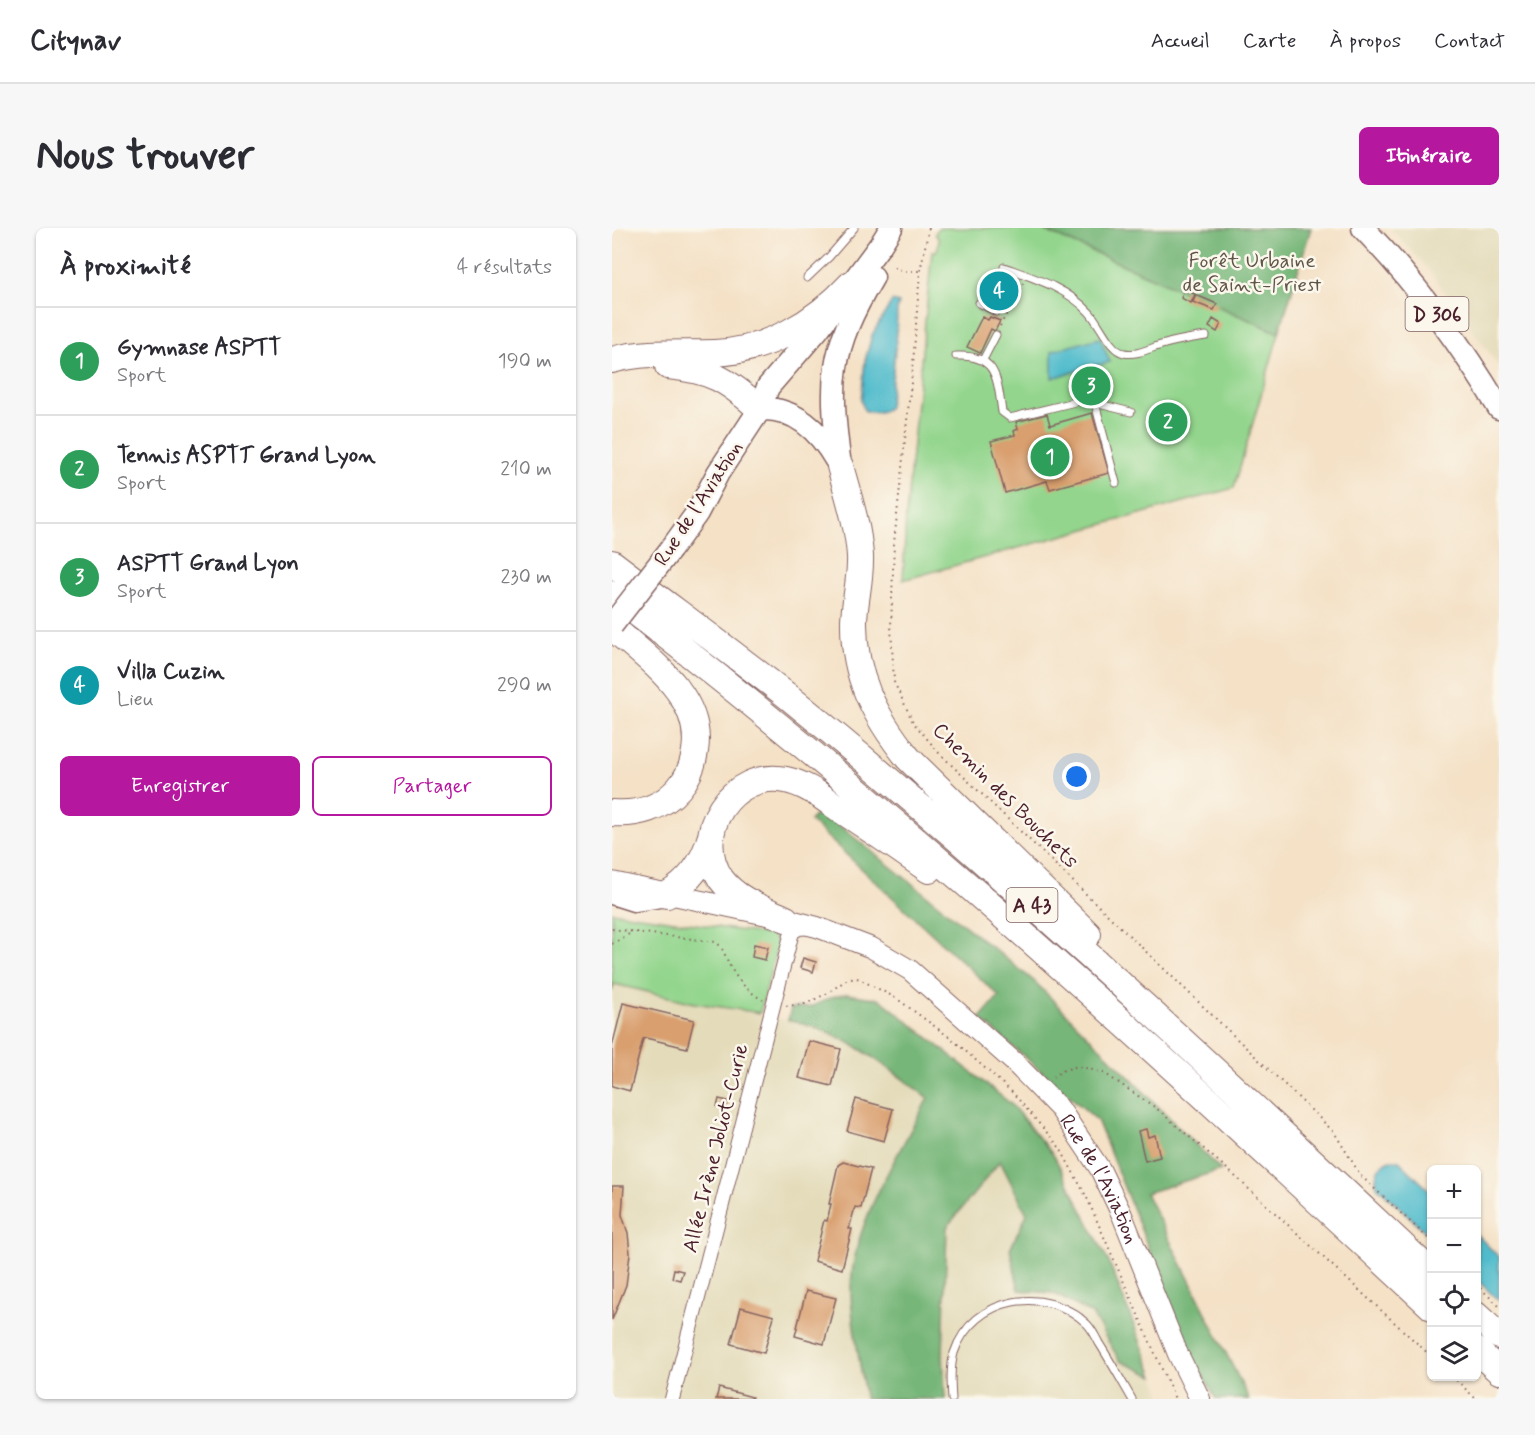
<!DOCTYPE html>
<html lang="fr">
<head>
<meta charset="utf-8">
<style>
  :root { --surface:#fff; --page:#f7f7f7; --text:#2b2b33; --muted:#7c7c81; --line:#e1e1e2; --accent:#b5179e }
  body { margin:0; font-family:Mynerve,sans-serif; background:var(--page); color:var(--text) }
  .controls { position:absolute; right:18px; bottom:18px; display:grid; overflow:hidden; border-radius:9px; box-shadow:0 2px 4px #0004 }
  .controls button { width:54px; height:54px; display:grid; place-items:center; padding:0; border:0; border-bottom:2px solid var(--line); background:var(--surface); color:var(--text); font:30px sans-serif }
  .you { position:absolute; left:465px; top:549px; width:21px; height:21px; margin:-15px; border:4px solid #fff; border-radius:50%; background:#1a73e8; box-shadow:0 0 0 9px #1a73e833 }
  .badge { display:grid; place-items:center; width:39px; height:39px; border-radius:50%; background:var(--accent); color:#fff; font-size:20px; font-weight:700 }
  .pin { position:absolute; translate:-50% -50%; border:3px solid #fff; box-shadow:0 2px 6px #0006 }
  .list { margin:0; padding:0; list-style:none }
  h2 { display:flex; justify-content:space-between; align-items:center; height:78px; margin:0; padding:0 24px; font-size:26px }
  h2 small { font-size:20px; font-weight:400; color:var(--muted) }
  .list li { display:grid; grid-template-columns:39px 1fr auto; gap:18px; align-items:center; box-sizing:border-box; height:108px; padding:0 24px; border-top:2px solid var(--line) }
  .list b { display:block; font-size:22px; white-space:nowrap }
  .list p { margin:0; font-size:20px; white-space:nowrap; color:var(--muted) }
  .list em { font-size:20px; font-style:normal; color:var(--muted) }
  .actions { display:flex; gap:12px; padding:18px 24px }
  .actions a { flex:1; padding:14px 0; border:2px solid var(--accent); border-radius:9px; text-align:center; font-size:21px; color:var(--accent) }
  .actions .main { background:var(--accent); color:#fff }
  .icon { flex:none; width:33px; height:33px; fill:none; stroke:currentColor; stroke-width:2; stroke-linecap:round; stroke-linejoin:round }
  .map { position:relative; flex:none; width:887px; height:1171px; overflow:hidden; border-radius:9px }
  header { display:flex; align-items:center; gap:36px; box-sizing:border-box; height:84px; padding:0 30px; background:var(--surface); border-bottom:2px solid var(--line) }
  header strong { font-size:28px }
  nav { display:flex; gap:33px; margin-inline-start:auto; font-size:21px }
  .intro { display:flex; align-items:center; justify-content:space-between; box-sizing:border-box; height:144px; padding:0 36px }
  h1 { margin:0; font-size:42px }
  .button { padding:15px 27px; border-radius:9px; background:var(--accent); color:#fff; font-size:21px; font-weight:700 }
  main { display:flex; gap:36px; padding:0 36px }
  aside { flex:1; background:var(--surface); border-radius:9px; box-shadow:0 2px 4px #0004 }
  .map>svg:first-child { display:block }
  .built { fill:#e4dbba }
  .green { fill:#93d58d; stroke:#6e7a5c; stroke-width:1.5 }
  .forest { fill:#76b678; stroke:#606a52; stroke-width:1.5 }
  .water { fill:#51bccc; stroke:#4e6e7c; stroke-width:1.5 }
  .building { fill:#d99f6e }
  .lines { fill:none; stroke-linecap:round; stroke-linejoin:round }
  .lane-casing { stroke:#866361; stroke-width:9 }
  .street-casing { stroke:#866361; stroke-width:16 }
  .secondary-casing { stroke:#866361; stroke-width:22 }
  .primary-casing { stroke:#866361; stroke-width:25 }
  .highway-casing { stroke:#866361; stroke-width:28 }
  .path { stroke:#866361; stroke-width:2; stroke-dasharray:1.5 4.5; stroke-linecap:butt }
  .lane { stroke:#fff; stroke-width:7 }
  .street { stroke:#fff; stroke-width:14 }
  .secondary { stroke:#fff; stroke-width:20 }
  .primary { stroke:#fff; stroke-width:22 }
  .highway { stroke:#fff; stroke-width:26 }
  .primary-bridge-casing { stroke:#866361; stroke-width:25; stroke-linecap:butt }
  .primary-bridge { stroke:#fff; stroke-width:22 }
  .labels { text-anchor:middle; stroke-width:5; stroke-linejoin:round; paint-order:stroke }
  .shield { fill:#fbf7ec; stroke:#7f6065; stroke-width:1.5 }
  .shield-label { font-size:20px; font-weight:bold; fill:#4a1f2b }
  .park-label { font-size:21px; fill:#605648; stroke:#fbf7ec }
  .street-label { font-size:21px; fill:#4a1f2b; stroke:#fbf7ec }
</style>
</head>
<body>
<header>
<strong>Citynav</strong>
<nav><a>Accueil</a><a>Carte</a><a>À propos</a><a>Contact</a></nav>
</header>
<div class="intro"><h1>Nous trouver</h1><a class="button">Itinéraire</a></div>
<main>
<aside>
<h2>À proximité<small>4 résultats</small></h2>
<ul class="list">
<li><span class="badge" style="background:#2e9e5b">1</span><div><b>Gymnase ASPTT</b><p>Sport</p></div><em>190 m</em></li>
<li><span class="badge" style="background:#2e9e5b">2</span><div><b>Tennis ASPTT Grand Lyon</b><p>Sport</p></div><em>210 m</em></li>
<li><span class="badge" style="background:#2e9e5b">3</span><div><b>ASPTT Grand Lyon</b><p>Sport</p></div><em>230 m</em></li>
<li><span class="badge" style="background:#0f9aa8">4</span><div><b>Villa Cuzin</b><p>Lieu</p></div><em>290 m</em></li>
</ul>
<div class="actions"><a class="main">Enregistrer</a><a>Partager</a></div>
</aside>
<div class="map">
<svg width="887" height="1171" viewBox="0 0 887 1171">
  <rect width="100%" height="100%" fill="#fbf7ec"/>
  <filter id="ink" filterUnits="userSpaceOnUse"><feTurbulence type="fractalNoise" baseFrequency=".0167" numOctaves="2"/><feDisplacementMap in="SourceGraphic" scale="12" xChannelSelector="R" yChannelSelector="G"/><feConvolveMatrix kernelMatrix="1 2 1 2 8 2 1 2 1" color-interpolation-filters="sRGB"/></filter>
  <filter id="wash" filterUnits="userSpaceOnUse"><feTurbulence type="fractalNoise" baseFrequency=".008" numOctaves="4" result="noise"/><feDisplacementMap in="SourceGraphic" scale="24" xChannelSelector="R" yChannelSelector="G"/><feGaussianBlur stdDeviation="1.35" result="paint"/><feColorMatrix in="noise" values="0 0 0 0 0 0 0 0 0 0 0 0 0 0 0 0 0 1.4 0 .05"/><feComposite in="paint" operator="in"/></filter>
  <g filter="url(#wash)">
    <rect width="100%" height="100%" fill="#f4e1c6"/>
    <path class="built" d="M779,0H887L886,137L817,42Z
      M2,756L83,775L175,792L179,780L198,779L221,769L235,766L268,771L399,876L442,928L497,1034L551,1171H0V763Z"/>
    <path class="green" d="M326,0H427L667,105L622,260L291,352L294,286L320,23H325L327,12L323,6Z
      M0,684L160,707L166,716L148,785L83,775L2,756L0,763Z"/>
    <path class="forest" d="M427,0H699L667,105Z
      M208,582L422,753L609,942L534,965L637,1171H604L578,1124L485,892L368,790L387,768L198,593Z
      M235,766L268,771L399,876L442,928L497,1034L542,1148L508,1133L480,1086L441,1065L407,1062L398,1021L415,986L388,933L335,999L331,1126L333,1171H253C249,1136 240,1101 239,1066C237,1000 287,927 316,870C273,837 230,802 176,792L179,780L198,779L221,769Z"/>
    <path class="water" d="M280,73L287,75L285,82L284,115L277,179C269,186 261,186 252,182L249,173L253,133L260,107Z
      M488,110L498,134L440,150V123Z
      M778,932L787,933L819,964V1009L765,958C762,945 766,939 778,932Z
      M865,1007L887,1029V1073L865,1052Z"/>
    <g id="blocks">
      <path class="building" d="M390,45L400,50L398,55L400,57L392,72L390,71L386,79L374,73L378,65L377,64L378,62L374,60L380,49L384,51L385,48L387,49Z
        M572,62L583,66L579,75L569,70Z
        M584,67L605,76L602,82L581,74Z
        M370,89L376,92L378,89L388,93L383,103L379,101L368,125L355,119Z
        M601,91L609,96L605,104L597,99Z
        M480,185L497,245L438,261L435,253L393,265L379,213L403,207L402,203L406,201L404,194L435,186L438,197Z
        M142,716L156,719L153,732L140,729Z
        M191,730L204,734L201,744L188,740Z
        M11,775L82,792L75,820L34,810L31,811L18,863L0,858V819Z
        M197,813L229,821L220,858L187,850Z
        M107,871L116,873L114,881L105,879Z
        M244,871L281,881L272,913L235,903Z
        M534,901L536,909L543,907L548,929L533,933L526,903Z
        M231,934L259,941L249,980L243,979L237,1001H240L230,1041L202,1033L212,992L215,993L219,976H217L226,937Z
        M0,958H12L10,987L16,1005L18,1026L14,1057L0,1092Z
        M62,1041L71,1043L68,1052L60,1050Z
        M194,1063L224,1070L212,1116L183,1108Z
        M129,1079L162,1088L152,1125L119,1116Z
        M107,1160L140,1169L139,1171H104Z"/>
    </g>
  </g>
  <g filter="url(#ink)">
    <use href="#blocks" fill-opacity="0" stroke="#866361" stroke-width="1.5"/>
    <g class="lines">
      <g class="lane-casing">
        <path id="lane" d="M392,39C422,50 455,60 477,84C488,95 498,123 512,125C525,128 540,119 553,116C566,112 580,110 594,108
          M195,50L217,29L242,0
          M367,75L384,84
          M344,128C385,126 385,150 390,184L398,190L471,172L483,175L504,255
          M371,132L384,107
          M483,175L519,184
          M340,1171C339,1156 338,1140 342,1125C361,1068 434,1056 475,1096C480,1101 484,1109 487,1115C499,1134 509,1152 520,1171"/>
      </g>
      <g class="street-casing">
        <path id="street" d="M60,1171L180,704L187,700L199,699"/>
      </g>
      <g class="secondary-casing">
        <g id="secondary">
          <path id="s1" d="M0,654L174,691L205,699L260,720L298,742L402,834L448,881L488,941L510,987L566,1126L588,1171"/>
        </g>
      </g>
      <g class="primary-casing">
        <path id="primary" d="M751,0C804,55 848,115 887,180
          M148,181C183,179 208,204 224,232
          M228,238C217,154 217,123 261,49
          M59,321L85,285L106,245L148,181L156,159L206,101L269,16L279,0
          M0,665L22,672L55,667"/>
      </g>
      <g class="highway-casing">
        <path id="highway" d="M0,132C34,123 67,126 102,125C155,123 203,95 239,56
          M56,138C100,142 115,152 148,181
          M228,238C236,267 246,297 248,328C249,349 243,371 242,392C241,448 262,487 296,530L476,706
          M0,335C59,380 120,424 178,470C401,651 610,849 820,1045
          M0,366C289,586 554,832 820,1079
          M0,399C35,431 92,468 83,523C81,537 76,550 67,560C50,580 25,587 0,585
          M55,667C77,654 91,636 98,611
          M174,691C152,681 124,672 109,651C78,605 120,541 174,552C194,556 210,569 226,580C257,600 287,621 317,642
          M864,1087L887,1108
          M864,1122L887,1143"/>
      </g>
      <path class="path" d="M317,0L308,43L301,136L282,315L279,399L282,454L301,494L327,525L722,904L749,948L820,1014
        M282,39L291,43H308
        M388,98L411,55
        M0,701L104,714C111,720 112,725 116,734C124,751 135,763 151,772
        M0,716L19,705
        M174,778L193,776L216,765L234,752L245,750L284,770L340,811L401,865L448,920L475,970L563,1171
        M441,850L449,843L466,838L492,845L544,880L614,940L820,1129
        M864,1056L887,1078
        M840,1148L864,1171"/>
      <use href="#lane" class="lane"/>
      <use href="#street" class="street"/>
      <use href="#secondary" class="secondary"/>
      <use href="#primary" class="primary"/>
      <use href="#highway" class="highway"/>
      <g class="primary-bridge-casing">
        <path id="primary-bridge" d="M0,397L59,321"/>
      </g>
      <use href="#primary-bridge" class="primary-bridge"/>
    </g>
  </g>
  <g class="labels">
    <g class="shield">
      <rect x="793.5" y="69" width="63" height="34" rx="4.5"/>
      <rect x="394.5" y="660" width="51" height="34" rx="4.5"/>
    </g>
    <g class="shield-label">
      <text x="825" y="93">D 306</text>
      <text x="420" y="684">A 43</text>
    </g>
    <g class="park-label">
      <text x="640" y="39">Forêt Urbaine<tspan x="640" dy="24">de Saint-Priest</tspan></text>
    </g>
    <g class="street-label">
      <text transform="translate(86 275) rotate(-57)" y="7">Rue de l'Aviation</text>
      <text transform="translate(394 567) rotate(45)" y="7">Chemin des Bouchets</text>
      <text transform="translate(103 920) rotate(-76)" y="7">Allée Irène Joliot-Curie</text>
      <text dy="7" stroke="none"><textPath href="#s1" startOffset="598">Rue de l'Aviation</textPath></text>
    </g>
  </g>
</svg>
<div class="controls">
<button>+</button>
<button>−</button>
<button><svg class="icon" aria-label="locate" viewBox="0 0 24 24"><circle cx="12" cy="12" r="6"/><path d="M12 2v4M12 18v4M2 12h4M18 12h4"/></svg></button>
<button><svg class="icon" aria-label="layers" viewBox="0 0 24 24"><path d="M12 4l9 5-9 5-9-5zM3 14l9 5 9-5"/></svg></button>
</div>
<div class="you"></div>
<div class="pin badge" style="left:438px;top:229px;background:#2e9e5b">1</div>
<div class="pin badge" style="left:556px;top:194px;background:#2e9e5b">2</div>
<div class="pin badge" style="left:479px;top:158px;background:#2e9e5b">3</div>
<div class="pin badge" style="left:387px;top:63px;background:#0f9aa8">4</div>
</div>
</main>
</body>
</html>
